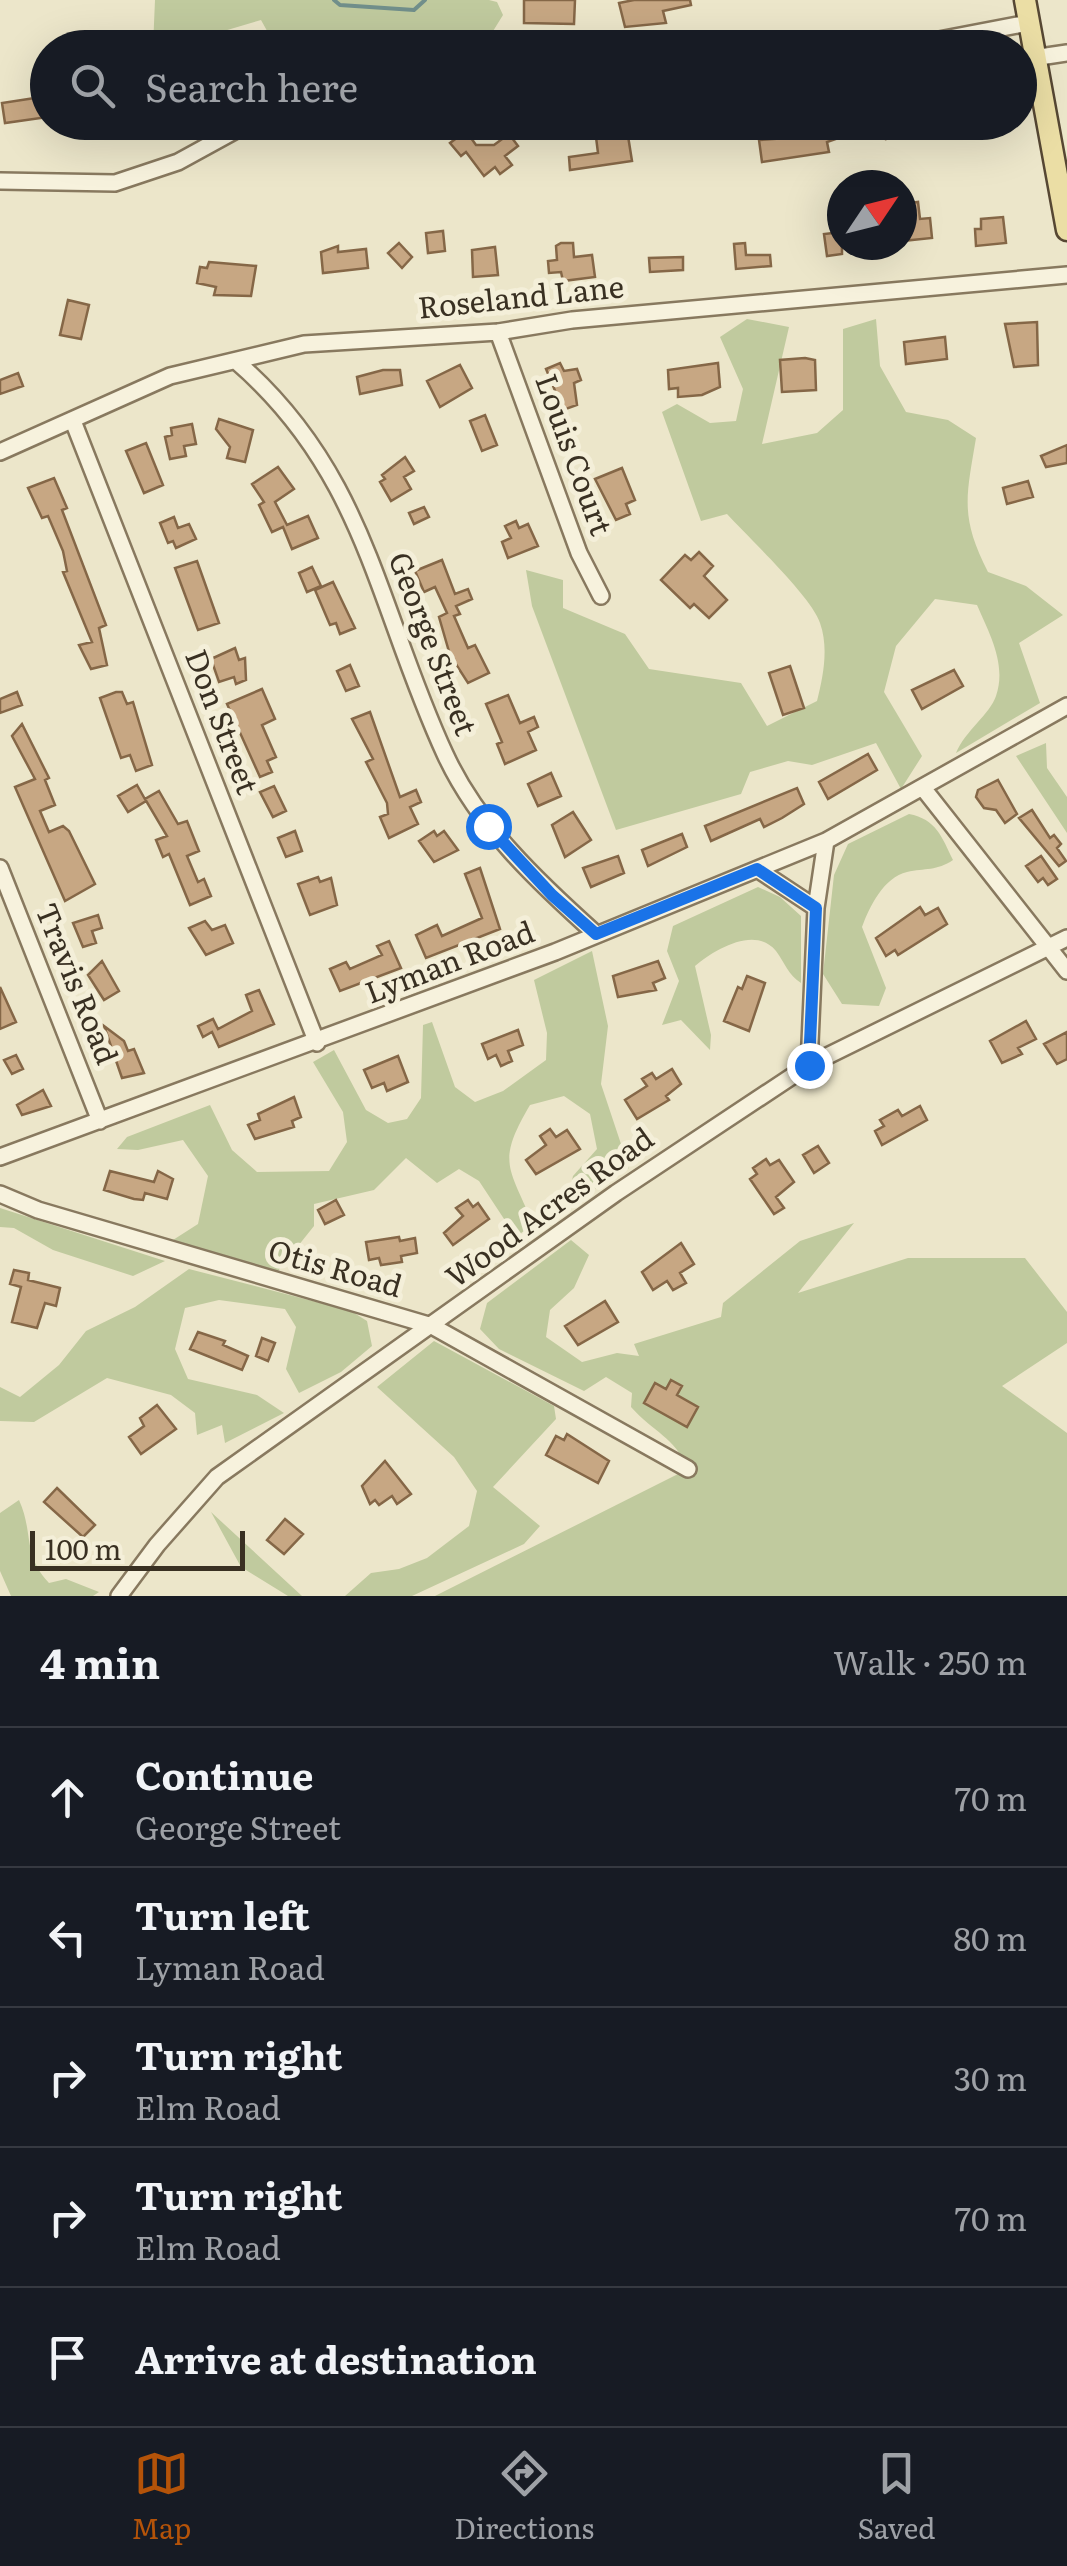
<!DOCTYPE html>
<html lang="en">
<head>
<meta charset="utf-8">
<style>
  :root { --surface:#171b24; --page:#20242c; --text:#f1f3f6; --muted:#9ea1a6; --line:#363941; --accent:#b45309 }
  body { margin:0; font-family:Literata,serif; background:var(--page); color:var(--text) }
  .compass { position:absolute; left:827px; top:170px; width:90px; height:90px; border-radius:50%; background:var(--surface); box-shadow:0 10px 40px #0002; rotate:55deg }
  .scale { position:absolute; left:30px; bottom:25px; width:215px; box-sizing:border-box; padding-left:10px; border:5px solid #393022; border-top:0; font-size:28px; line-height:35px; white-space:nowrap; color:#393022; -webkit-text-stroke:8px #f4efd9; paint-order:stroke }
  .stop { position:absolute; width:30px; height:30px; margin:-22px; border:8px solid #1a73e8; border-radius:50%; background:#fff }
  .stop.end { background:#1a73e8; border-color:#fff; box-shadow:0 2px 10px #0008 }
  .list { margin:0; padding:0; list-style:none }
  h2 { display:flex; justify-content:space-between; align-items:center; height:130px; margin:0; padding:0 40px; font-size:42px }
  h2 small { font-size:32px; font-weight:400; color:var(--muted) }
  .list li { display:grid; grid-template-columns:65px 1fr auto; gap:30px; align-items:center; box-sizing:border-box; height:140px; padding:0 40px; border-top:2px solid var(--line) }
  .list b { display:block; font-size:38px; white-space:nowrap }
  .list p { margin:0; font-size:32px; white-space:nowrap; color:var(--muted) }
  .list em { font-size:32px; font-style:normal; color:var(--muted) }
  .icon { flex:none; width:55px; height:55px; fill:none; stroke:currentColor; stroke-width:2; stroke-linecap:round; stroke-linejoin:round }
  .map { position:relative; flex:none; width:1067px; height:1596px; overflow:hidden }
  .search { position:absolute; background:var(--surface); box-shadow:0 10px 40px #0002; left:30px; right:30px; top:30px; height:110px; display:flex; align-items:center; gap:25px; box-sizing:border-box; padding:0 35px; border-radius:55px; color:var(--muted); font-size:38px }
  .sheet { height:830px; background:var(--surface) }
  nav { display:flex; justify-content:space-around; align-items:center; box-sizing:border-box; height:140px; border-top:2px solid var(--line); background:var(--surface); font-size:28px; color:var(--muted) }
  nav a { display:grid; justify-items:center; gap:5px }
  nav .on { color:var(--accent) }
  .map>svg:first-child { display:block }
  .green { fill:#c0ca9e }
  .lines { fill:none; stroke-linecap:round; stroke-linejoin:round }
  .stream { stroke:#718f8b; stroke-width:4 }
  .building { fill:#c7a783; stroke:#856747; stroke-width:2.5 }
  .minor-casing { stroke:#88795f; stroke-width:20 }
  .major-casing { stroke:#564733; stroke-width:25 }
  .minor { stroke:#f7f2dd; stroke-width:15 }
  .major { stroke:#ebdea5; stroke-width:20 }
  .route { stroke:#1a73e8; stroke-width:12 }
  .labels { text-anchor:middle; stroke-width:10; stroke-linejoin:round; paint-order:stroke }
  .street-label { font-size:30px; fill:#393022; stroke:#f4efd9 }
</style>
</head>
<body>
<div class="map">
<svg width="1067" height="1596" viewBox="0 0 1067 1596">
  <rect width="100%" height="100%" fill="#ece6ca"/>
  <path class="green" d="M155,0H489L497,2L503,15L490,36L510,44L276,47L261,20L170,47H153Z
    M747,319L789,327L762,444L817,433L843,410V329L876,319L880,366L906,412L948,420L976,438C966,498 960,517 988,572L1026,586L1063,615L1019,643L1040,703L956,753C965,731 990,714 996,696C1007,664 989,633 977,605L935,599L896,646L884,692L922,756L901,789L876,743L812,765L788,761L750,772L741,794L616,830L532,606L526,570L563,580V608L625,634L649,669L741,683L767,726L817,701C823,677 829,648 820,623C812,597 748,537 727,514L701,521L662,412L677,404L710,423L736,421L743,389L720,337Z
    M1046,743L1047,768L1067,797V833L1016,756Z
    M909,814C936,819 942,837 953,860C937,871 925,868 907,872C884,877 869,907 862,927L886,988L879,1006L842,1004L823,974L834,875L848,844Z
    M758,887L780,897L801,916V983C788,975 785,963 776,951C755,925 714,950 695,966L711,1035L710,1050L681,1020L662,1025L679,981L667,951L673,926Z
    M592,951L608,1026L601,1084L629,1168L566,1207L573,1176L597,1149L590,1114L564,1096L530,1105C496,1163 509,1166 533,1224L516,1237L479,1181L459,1169L437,1183L406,1158L374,1190L314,1204V1226L278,1271L173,1240L198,1224L208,1176L183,1140L138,1150L117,1149L127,1137L210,1105L232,1150L257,1172L329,1171L347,1142L343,1112L313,1062L334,1050L366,1110L388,1123L407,1119L421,1098L423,1025L432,1022L455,1087L475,1102L503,1091L546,1060L547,1033L534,980Z
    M0,1208L165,1261L133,1276L53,1250L14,1228L0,1227Z
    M854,1223L798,1293L908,1258H1025L1067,1312V1343L1002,1386L1067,1433V1596H435L688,1469C674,1436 654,1433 631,1407L632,1393L606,1377L584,1391L499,1349L480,1329L487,1303L571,1240L589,1255L574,1288L550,1310L546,1337L582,1362L617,1353L639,1356L634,1344L721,1317L723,1303L800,1241Z
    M189,1269L351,1311L367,1321L372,1346L341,1372L299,1393L286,1369L296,1327L285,1309L219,1300L185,1308L175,1349L188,1379L257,1395L284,1413L225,1443L222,1425L197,1435L195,1413L171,1395L107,1378L34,1422L0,1421V1387L20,1397L59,1365L86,1331L135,1307Z
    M434,1341L554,1406L556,1419L493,1487L540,1526L524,1544L412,1596H345L371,1573L399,1569L427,1558L469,1526L477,1491L454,1457L377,1387Z
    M19,1500C34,1533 22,1554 49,1583L66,1579L99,1592L93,1596H11L0,1571V1513Z
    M211,1512L302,1596H288L241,1567Z"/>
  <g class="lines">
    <path class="stream" d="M334,0L340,5L414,10L425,0"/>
  </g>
  <path class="building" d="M524,0H575L574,24L524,23Z
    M634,0H690L691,5L663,11L666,23L625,27L619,3Z
    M48,96V117L5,123L2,103Z
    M799,122H866L867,128L827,142L829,152L762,162L759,140L801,137Z
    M883,122H904L906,135L886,139Z
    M964,122H987L989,132L967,137Z
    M611,127L612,138L628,136L632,161L570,170L569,157L598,153L595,129Z
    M466,131L476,145H494L509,134L518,146L505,156L512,165L500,174L495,167L484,176L466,152L461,156L450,143Z
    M918,202L920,219L930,218L932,238L902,241V204Z
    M1003,217L1006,243L976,246L975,229H981V219Z
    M443,231L445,251L428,253L426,233Z
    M842,232V254L827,256L824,234Z
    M399,243L412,257L402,268L388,253Z
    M561,243H573L574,257L592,255L595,277L563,281L561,272L549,273L548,261L557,260L556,246Z
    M745,243L746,255H770L771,266L736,269L734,244Z
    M338,246V252L366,249L368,268L323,273L321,252Z
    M495,247L498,275L473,277L472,250Z
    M683,257V270L650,272L649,258Z
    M209,262L256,266L251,296L214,295L216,287L197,283L200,267L207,268Z
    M68,300L89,305L81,339L60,335Z
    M1037,322L1038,365L1014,367L1005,324Z
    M945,337L947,359L906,364L904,342Z
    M805,358L815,360L816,390L782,392L780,360Z
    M560,363L564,371L577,369L581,380L574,383L577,405L563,410L546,369Z
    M718,363L720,387L702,395L678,397V388L669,389L668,370Z
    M460,365L472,388L440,407L427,381Z
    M383,370H400L402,385L360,394L357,377Z
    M18,373L23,386L0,394V380Z
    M485,415L497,445L482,451L470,421Z
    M219,419L253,430L245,462L227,458L230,447L216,429Z
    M192,424L196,444L184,446L186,456L170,459L165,437L172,435L171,428Z
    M146,443L163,485L144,493L126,451Z
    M1067,445V463L1046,467L1041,456Z
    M405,457L414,471L404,477L411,489L391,501L380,482L385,479L382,475Z
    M278,467L294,489L275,502L287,525L308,516L318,538L292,549L283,527L272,532L259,505L264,502L252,484Z
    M622,468L635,500L626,504L630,514L616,520L595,479Z
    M54,478L67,508L62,510L106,625L99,628L107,665L91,669L79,645L92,642L63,572L67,571L63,551L48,516L42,518L28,488Z
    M1028,481L1033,497L1007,504L1003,488Z
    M424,507L429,517L414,524L409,513Z
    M174,517L178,528L189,524L196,539L176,548L173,541L168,543L160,523Z
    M516,521L519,528L528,524L538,546L508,558L502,542L511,538L505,526Z
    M699,552L713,566L704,576L727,600L709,618L694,604L690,608L661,580L685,555L691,560Z
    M442,560L455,594L468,589L472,599L456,606L460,614L454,616L468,648L475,645L489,673L468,683L450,655L439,617L447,613L435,587L424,592L415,571Z
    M197,561L219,623L198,630L175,568Z
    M312,567L321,586L307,592L299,573Z
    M333,582L355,628L340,634L336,623L330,625L315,590Z
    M235,648L239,660L245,658L246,680L236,684L234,677L219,682L211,659Z
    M350,665L359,686L346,691L337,671Z
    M790,666L804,708L783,715L769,673Z
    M954,670L963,686L922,709L912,690Z
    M262,689L275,719L262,725L276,757L267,761L272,772L260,777L227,704Z
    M17,692L22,705L0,713V699Z
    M116,692H122L127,704L133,702L152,765L136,771L130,755L121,758L100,698Z
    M508,695L520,723L534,717L538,727L528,732L536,750L505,764L497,744L502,742L486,704Z
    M370,712L400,797L416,790L421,802L410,807L418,824L389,838L380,817L388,814L387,803L366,762L373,759L352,719Z
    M22,724L49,778L45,780L55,805L40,811L49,832L63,826L69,831L95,884L65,901L15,787L35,779L12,736Z
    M868,754L877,770L828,799L819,782Z
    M551,773L561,796L538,806L528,784Z
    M998,780L1017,814L1005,823L996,810L984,808L976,797L978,790Z
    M137,785L146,801L128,812L118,796Z
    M274,786L286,811L273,817L260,792Z
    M797,788L804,804L782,818L764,827L760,819L711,841L705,826Z
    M159,791L178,824L187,821L199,851L187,856L198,882L204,879L211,896L190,905L169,854L163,857L156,840L167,836L145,799Z
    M1032,810L1050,838L1054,835L1061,844L1057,848L1066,861L1059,866L1019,818Z
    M573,812L591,840L565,857L552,825Z
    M295,831L302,851L286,857L278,838Z
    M434,831L437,836L444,831L458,850L434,862L419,841Z
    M682,834L687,847L648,866L642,850Z
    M618,856L624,873L591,887L583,868Z
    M1041,856L1057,879L1048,885L1043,878L1038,882L1026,866Z
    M480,868L500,929L426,958L416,935L437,925L442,936L482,918L465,874Z
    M318,877L320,882L331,878L337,905L310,915L298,884Z
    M920,907L925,915L938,908L947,924L898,955L895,950L886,956L876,938Z
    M98,915L102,928L92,931L96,943L83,947L73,923Z
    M205,921L212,930L225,925L233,943L206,955L189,928Z
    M389,941L401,968L340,991L330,969L346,962L350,969L382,955L377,946Z
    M102,961L119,991L104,1000L88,975Z
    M658,961L665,978L653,983L656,990L618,997L613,976Z
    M747,976L765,983L749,1031L724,1021L738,987L742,989Z
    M0,987L16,1022L0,1029Z
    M259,990L274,1024L219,1047L212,1032L203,1037L198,1026L213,1019L218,1029L252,1011L246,995Z
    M1026,1021L1036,1039L1018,1048L1022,1054L1002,1063L990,1041Z
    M104,1026L124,1041L128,1051L134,1049L144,1073L122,1078Z
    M518,1030L523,1045L508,1051L512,1061L501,1066L496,1055L488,1059L482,1044Z
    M1067,1032V1059L1057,1064L1044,1044Z
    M16,1055L23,1069L12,1074L4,1060Z
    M398,1056L408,1082L387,1091L384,1083L372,1088L364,1070Z
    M672,1069L681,1084L666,1096L669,1100L637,1119L625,1100L647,1086L642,1079L652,1073L656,1079Z
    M43,1090L51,1106L22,1115L17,1105Z
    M294,1097L301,1117L292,1121L294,1127L255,1139L248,1125L260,1120L258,1114Z
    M920,1106L927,1120L882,1145L875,1131L884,1126L880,1120L898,1110L902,1116Z
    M550,1129L556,1137L567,1130L580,1149L536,1174L526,1160L546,1145L540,1136Z
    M818,1146L829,1163L814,1173L803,1155Z
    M766,1159L770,1165L779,1160L794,1182L776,1197L784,1208L774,1214L750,1179L757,1174L753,1168Z
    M110,1171L154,1182L158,1171L173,1179L167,1199L145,1193L143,1200L134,1199L104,1190Z
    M336,1200L344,1215L325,1224L318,1210Z
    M468,1200L473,1207L478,1203L489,1219L453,1245L444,1233L463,1216L456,1208Z
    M399,1237L400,1241L415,1238L417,1253L401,1256L402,1262L381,1265L379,1258L369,1260L366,1242Z
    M681,1243L694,1264L680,1273L686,1283L673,1290L667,1281L653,1290L642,1272Z
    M14,1270L29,1273L28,1280L60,1288L56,1306L45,1303L37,1328L12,1322L21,1287L10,1284Z
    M605,1301L618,1322L578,1345L565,1326Z
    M198,1332L225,1341L223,1345L248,1356L242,1370L190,1349Z
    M262,1338L275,1343L268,1361L256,1356Z
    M671,1380L682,1386L677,1395L698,1407L687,1427L644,1403L655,1383L666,1389Z
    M157,1405L176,1429L141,1454L129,1437L144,1426L140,1418Z
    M567,1434L609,1461L598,1483L546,1455L556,1436L564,1440Z
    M385,1461L411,1494L397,1504L392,1496L379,1505L375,1500L370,1504L362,1486Z
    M57,1488L95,1525L83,1537L44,1502Z
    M285,1519L303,1534L284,1554L267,1540Z"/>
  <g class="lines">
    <g class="minor-casing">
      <path id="minor" d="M897,48L1028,23
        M1033,58L1067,53
        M0,181L115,183L178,162L251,122
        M498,332L579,553L601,596
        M236,361C366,473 377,607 445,754C478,826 538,882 596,934
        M73,421L317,1043
        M0,452L170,376L304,344L498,332L572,320L1067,275
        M923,788L1067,971
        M0,868L100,1121
        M757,869L816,908
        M809,1065L816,908L826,841
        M0,1157L555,952L826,841L1067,706
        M0,1194L38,1210L432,1326L688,1469
        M119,1596L157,1545L217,1477L616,1193L809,1065L1067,938"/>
    </g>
    <g class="major-casing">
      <path id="major" d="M1025,0L1067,230"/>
    </g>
    <use href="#minor" class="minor"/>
    <use href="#major" class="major"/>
  </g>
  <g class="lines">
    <path class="route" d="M488,826L552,895L596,934L757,869L816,908L809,1065"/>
  </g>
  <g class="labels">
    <g class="street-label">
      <text transform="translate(521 298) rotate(-6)" y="10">Roseland Lane</text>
      <text transform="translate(573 455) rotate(70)" y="10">Louis Court</text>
      <text transform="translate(432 644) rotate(69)" y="10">George Street</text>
      <text transform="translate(221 722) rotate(69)" y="10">Don Street</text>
      <text transform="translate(450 963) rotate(-21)" y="10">Lyman Road</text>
      <text transform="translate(76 984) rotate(68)" y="10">Travis Road</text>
      <text transform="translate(550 1208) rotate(-36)" y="10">Wood Acres Road</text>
      <text transform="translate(335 1269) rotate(16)" y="10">Otis Road</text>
    </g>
  </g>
</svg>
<svg class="compass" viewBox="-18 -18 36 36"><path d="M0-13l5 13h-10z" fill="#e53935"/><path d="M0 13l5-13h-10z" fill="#9ea1a6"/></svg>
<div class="scale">100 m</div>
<div class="stop" style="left:488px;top:826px"></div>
<div class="stop end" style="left:809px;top:1065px"></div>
<div class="search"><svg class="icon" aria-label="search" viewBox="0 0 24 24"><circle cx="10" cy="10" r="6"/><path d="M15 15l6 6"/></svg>Search here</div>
</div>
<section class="sheet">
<h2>4 min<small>Walk · 250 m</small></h2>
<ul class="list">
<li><svg class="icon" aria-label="ahead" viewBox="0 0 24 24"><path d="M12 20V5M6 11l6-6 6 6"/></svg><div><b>Continue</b><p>George Street</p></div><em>70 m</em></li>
<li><svg class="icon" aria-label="left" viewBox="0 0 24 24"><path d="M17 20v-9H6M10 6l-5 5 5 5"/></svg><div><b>Turn left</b><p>Lyman Road</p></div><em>80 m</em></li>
<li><svg class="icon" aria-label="right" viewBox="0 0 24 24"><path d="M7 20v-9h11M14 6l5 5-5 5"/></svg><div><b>Turn right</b><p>Elm Road</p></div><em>30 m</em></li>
<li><svg class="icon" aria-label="right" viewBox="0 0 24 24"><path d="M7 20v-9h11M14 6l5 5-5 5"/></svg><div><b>Turn right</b><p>Elm Road</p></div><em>70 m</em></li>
<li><svg class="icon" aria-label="arrive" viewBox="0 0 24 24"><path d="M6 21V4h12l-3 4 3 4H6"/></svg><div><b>Arrive at destination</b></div></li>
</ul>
</section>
<nav>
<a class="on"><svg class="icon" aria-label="map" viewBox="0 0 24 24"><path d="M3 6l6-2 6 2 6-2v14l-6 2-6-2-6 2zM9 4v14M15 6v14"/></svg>Map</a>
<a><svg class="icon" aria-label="directions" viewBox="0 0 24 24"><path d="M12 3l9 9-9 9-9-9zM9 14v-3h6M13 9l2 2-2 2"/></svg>Directions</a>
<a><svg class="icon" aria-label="saved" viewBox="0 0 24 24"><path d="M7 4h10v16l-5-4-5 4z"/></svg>Saved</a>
</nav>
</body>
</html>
